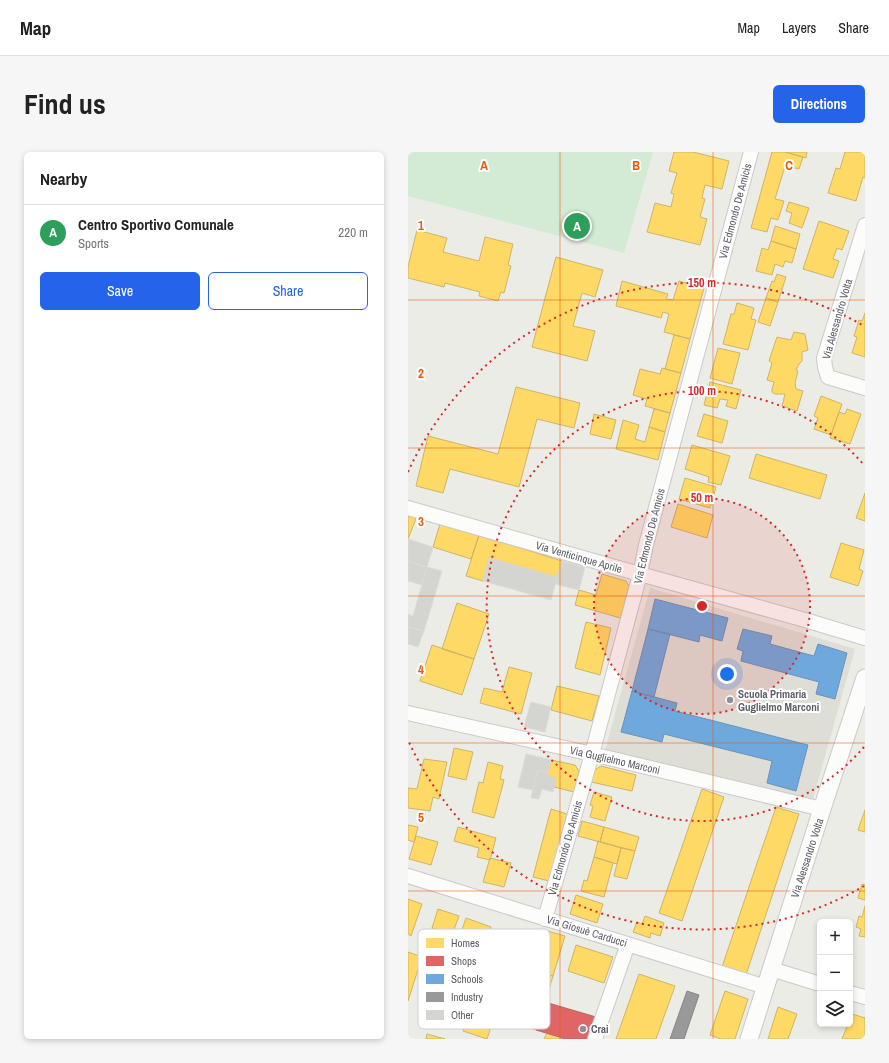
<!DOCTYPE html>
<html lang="en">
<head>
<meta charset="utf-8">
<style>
  :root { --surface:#fff; --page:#f6f6f6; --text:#222; --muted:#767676; --line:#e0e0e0; --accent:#2563eb }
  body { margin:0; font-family:"Archivo Narrow",sans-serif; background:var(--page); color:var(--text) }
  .controls { position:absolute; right:12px; bottom:12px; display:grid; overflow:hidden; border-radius:6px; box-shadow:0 2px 6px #0003 }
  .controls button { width:36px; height:36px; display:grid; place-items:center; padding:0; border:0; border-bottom:1px solid var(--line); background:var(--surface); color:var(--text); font:20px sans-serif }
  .you { position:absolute; left:319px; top:522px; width:14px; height:14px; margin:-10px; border:3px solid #fff; border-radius:50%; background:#1a73e8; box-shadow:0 0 0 6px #1a73e833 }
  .badge { display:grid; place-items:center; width:26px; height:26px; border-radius:50%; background:var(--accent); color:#fff; font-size:13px; font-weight:700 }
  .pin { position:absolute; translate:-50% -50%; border:2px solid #fff; box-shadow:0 1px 4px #0006 }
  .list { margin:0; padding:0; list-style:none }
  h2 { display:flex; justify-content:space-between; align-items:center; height:52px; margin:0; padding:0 16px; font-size:17px }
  h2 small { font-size:13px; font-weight:400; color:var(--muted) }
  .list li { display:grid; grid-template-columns:26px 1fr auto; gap:12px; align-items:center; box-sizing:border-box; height:56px; padding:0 16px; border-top:1px solid var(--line) }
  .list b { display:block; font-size:15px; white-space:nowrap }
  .list p { margin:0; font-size:13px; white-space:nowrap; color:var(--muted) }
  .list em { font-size:13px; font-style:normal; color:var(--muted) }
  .actions { display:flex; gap:8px; padding:12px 16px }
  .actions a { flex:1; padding:9px 0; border:1px solid var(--accent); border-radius:6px; text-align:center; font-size:14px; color:var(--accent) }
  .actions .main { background:var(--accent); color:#fff }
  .icon { flex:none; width:22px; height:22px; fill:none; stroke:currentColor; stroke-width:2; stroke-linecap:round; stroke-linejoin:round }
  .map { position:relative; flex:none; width:457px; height:887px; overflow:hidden; border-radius:6px }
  header { display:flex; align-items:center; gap:24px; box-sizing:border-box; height:56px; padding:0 20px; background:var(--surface); border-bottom:1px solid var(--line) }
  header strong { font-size:19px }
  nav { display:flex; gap:22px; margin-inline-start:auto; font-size:14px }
  .intro { display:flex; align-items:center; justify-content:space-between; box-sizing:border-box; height:96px; padding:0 24px }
  h1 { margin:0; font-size:28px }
  .button { padding:10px 18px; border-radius:6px; background:var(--accent); color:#fff; font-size:14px; font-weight:700 }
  main { display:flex; gap:24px; padding:0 24px }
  aside { flex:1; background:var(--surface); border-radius:6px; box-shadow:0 2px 6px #0003 }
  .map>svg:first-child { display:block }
  .education { fill:#deded6 }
  .green { fill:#d3ead4 }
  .homes { fill:#ffd966; stroke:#ceb466 }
  .shops { fill:#e06666; stroke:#b86466 }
  .schools { fill:#6fa8dc; stroke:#6992b9 }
  .industry { fill:#999; stroke:#87878a }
  .building { fill:#d4d4d1; stroke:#dcdbd6 }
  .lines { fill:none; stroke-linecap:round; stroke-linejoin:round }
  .minor-casing { stroke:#c9cac9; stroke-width:16 }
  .tertiary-casing { stroke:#c9cac9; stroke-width:19 }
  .minor { stroke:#fcfcfb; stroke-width:14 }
  .tertiary { stroke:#fcfcfb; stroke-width:17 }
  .grid { fill:none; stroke:#e8590c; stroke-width:1; stroke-opacity:0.55 }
  .ring { fill:none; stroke:#d62828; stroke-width:2; stroke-dasharray:2 4 }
  .poi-dot { fill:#8e9093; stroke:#fff; stroke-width:1.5 }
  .labels { text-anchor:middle; stroke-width:4; stroke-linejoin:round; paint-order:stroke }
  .street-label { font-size:11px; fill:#5c5e66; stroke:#fff }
  .poi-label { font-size:11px; font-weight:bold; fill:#5c5e66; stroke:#fff; text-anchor:start }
  .key { fill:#fff; stroke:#cecfd1; stroke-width:1 }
  .key-label { font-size:11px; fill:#5c5e66 }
  .grid-label { font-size:13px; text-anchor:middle; font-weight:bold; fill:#e8590c; stroke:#fff; stroke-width:4; stroke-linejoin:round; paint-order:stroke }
  .centre { fill:#d62828; stroke:#fff; stroke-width:2 }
  .ring-label { font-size:12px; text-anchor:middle; font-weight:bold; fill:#d62828; stroke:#fff; stroke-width:4; stroke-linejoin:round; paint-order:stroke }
</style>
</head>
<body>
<header>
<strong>Map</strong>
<nav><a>Map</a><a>Layers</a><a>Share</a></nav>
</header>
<div class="intro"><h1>Find us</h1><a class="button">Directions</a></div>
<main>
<aside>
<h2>Nearby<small></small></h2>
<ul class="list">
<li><span class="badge" style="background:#2e9e5b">A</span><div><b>Centro Sportivo Comunale</b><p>Sports</p></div><em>220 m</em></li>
</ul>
<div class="actions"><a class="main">Save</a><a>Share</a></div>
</aside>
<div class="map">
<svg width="457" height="887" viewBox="0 0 457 887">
  <rect width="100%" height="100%" fill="#ecece7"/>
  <path class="education" d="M242,436L447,497L405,647L197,598Z"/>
  <path class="green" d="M0,0H245L216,101L0,44Z"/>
  <path class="homes" d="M266,0H285L321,9L314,37L297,33L294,46L297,47L292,65L299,67L292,93L239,80L247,51L263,55L266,42L263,41L269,21L261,19Z
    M364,0H377L395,5L391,17L377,14L367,47L376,49L370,68L363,66L359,80L343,76Z
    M377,0H399L398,6Z
    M437,0H457V26L455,25L448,49L420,41L428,16L432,17Z
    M381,50L401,56L394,76L381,71L384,61L378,59Z
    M411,69L441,79L434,98L429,96L425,107L431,109L425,126L395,117Z
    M367,74L392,82L388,97L363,89Z
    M9,78L39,86L35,100L71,109L77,85L105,92L100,113L103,114L96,141L93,140L90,149L71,144L72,140L37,131L36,135L0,126V115Z
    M363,89L388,97L384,111L377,109L375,115L367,112L364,123L348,119L354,96L360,98Z
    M148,105L195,118L187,145L174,141L165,174L187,179L179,209L124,195Z
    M369,122L378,125L370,150L358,146L364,129L366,130Z
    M214,129L260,142L258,147L265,148L271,129L296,136L282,187L256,180L261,162L255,160L253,166L208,154Z
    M358,146L370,150L362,174L350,170Z
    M329,151L346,156L343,167L348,168L340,198L315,192L323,162H326Z
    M457,161V205L444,201L449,185L446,184L451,168L454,169Z
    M386,180L397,182L400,198L394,200V209L391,212L388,218L390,219L387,231L388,237L395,239L389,259L374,254L377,242H367L364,240V237L366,230L359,228L364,211L361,209L369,185L383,188Z
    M266,183L282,187L273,221L257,217Z
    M310,196L332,201L324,232L302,226Z
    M254,216L273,221L262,261L237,254L239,247L225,243L232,217L252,222Z
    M302,230L333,238L328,257L318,254L320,248L312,247L309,256L296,253Z
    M108,235L172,251L166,276L129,267L111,335L42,317L35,341L8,334L20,284L90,302Z
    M413,244L434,252L423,283L406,277L410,266L406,264Z
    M246,257L262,261L257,280L241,275Z
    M439,257L453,262L442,292L422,286L431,260L437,262Z
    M186,262L208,268L203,287L182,282Z
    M296,262L320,269L314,291L289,284Z
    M215,268L231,273L227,287L237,290L241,275L257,280L250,308L208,297Z
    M284,293L322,304L313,333L300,330L301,325L277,317Z
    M348,302L419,323L412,347L341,326Z
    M277,326L308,335L302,356L271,347Z
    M457,341V369L448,366Z
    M270,352L305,363L299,386L263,375Z
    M0,362L9,364L0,387Z
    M32,372L71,383L63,407L25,395Z
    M71,383L154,409L149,425L81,406L75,429L58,424Z
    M433,391L456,398L451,417L455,419L450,434L422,425Z
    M194,422L218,429L221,434L217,449L220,450L216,467L167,453L171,438L188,443Z
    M49,451L81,462L66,507L34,497Z
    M178,470L203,476L192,523L167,516Z
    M24,493L66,507L54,543L12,529Z
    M101,515L124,521L113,562L72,551L76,536L94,540Z
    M149,534L191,544L184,569L143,558Z
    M46,596L65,600L58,628L40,624Z
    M16,607L39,610L31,647L25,645L22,659L0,656V636L9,637Z
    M143,608L167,613L171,619L166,640L146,635L148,626L139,624Z
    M80,610L95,614L92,627L96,628L86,666L64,660L71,630L75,631Z
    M193,614L228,623L224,639L183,630L185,619Z
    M294,637L316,645L274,769L251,761Z
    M186,640L204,645L197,669L182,665L185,654L182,653Z
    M368,655L391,662L338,823L314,815Z
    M143,657L159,662L141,729L125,725Z
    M457,658V680L450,678Z
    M174,669L196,675L192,690L170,684Z
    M0,673L10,675L6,690L0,688Z
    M50,675L88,686L82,708L69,705L71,696L46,689Z
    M196,675L231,685L227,699L192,690Z
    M8,684L30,690L23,713L1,707Z
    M190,689L213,696L209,712L186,705Z
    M213,696L227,699L219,727L206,724Z
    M186,705L205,711L196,745L173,739L176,728L179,729Z
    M82,706L103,711L96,735L75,730Z
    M454,732L457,733V748L450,746Z
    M168,743L195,752L189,771L162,762Z
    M0,747L14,752L3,784L0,782Z
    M457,754V785L451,784L453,777L448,775L451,764L454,765Z
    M30,757L51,764L44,783L24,776Z
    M237,764L256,771L252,784L243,781L242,786L225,780L229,770L234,772Z
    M58,766L83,775L76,795L51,786Z
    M133,777L157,784L145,824L126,818L131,800L127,799Z
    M168,793L205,805L196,831L160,819Z
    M0,800L14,805L0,849Z
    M126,818L145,824L137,850L118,844Z
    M231,822L267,834L248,887H208Z
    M317,839L340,847L327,887H313L302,883Z
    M118,844L137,850L128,878L109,872Z
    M65,849L89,857L79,887L55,879Z
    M370,855L389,862L380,887H360Z
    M444,862L457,866V887H434L440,872H442V867Z
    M139,881L155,886V887H136Z
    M19,882L37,887H18Z"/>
  <path class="shops" d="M137,850L188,865L182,887H158L128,878Z"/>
  <path class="schools" d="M247,447L320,466L314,489L292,483L291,490L240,477Z
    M240,477L262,482L246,545L224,539Z
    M335,477L364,484L362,492L406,504L410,492L439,501L427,547L408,542L411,530L333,509L335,499L329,497Z
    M224,539L269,551L267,559L400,593L388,639L359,631L364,609L256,582L254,590L213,580Z"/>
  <path class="industry" d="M279,839L291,843L276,887H262Z"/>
  <path class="building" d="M0,387L25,395L19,415L0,409Z
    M81,406L149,425L143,448L75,429Z
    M0,409L19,415L14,433L0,429Z
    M154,409L177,415L171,438L147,432Z
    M19,415L34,419L16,479L0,475V462L5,464Z
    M0,475L16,479L10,495L0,492Z
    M123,550L143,555L137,580L116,575Z
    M118,602L143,608L140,620L130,618L125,638L110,635Z
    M130,618L140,620L139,624L148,626L145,640L134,637L131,647L123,646Z"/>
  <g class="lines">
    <g class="minor-casing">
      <path id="minor" d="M457,73L416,206L417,215L420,225L457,236
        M0,356L214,417L397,468L457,486
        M0,561L184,602L414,657
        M0,724L358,835
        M137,767L184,602L232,422L238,393L343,0
        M363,817L412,832
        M442,841L457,845
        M187,887L220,792"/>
    </g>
    <g class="tertiary-casing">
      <path id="tertiary" d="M341,887L414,657L457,526"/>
    </g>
    <use href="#minor" class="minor"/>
    <use href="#tertiary" class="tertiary"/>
  </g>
  <path class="grid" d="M152,0V887M305,0V887M0,148H457M0,296H457M0,444H457M0,591H457M0,739H457"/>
  <circle cx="294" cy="454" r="108" fill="#d62828" fill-opacity=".12"/>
  <g class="ring">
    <circle cx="294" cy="454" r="108"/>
    <path d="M456 595A215 215 0 1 1 456 313"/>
    <path d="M456 734A323 323 0 0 1 0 588M0 320A323 323 0 0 1 456 174"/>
  </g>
  <g class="poi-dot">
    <circle cx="322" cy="548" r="4"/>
    <circle cx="175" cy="877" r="4"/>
  </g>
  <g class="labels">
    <g class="street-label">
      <text transform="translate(327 59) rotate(-75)" y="4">Via Edmondo De Amicis</text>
      <text transform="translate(429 167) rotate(-74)" y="4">Via Alessandro Volta</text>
      <text transform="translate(241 384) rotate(-76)" y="4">Via Edmondo De Amicis</text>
      <text transform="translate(171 405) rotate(16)" y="4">Via Venticinque Aprile</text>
      <text transform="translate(207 608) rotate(13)" y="4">Via Guglielmo Marconi</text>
      <text transform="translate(157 696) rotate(-74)" y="4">Via Edmondo De Amicis</text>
      <text transform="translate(399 706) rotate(-72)" y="4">Via Alessandro Volta</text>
      <text transform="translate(179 779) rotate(17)" y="4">Via Giosuè Carducci</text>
    </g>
    <g class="poi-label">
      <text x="330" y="546">Scuola Primaria<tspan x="330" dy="13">Guglielmo Marconi</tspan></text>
      <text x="183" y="881">Crai</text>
    </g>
  </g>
  <rect x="10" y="777" width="132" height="100" rx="6" class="key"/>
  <rect x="18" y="786" width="18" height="10" fill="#ffd966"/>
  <rect x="18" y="804" width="18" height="10" fill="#e06666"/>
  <rect x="18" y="822" width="18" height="10" fill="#6fa8dc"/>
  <rect x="18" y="840" width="18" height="10" fill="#999"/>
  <rect x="18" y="858" width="18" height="10" fill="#d4d4d1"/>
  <g class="key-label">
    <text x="43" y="795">Homes</text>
    <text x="43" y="813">Shops</text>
    <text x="43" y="831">Schools</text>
    <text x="43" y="849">Industry</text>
    <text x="43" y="867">Other</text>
  </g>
  <g class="grid-label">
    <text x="76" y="18">A</text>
    <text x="228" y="18">B</text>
    <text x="381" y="18">C</text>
    <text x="13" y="78">1</text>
    <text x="13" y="226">2</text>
    <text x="13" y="374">3</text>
    <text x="13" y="522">4</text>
    <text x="13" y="670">5</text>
  </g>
  <circle cx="294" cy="454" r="6" class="centre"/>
  <g class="ring-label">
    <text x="294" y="135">150 m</text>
    <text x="294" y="243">100 m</text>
    <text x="294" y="350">50 m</text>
  </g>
</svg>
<div class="controls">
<button>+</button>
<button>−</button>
<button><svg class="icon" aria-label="layers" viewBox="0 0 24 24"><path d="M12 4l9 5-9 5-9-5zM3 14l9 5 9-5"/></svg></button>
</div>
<div class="you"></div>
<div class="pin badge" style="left:169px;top:74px;background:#2e9e5b">A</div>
</div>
</main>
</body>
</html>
